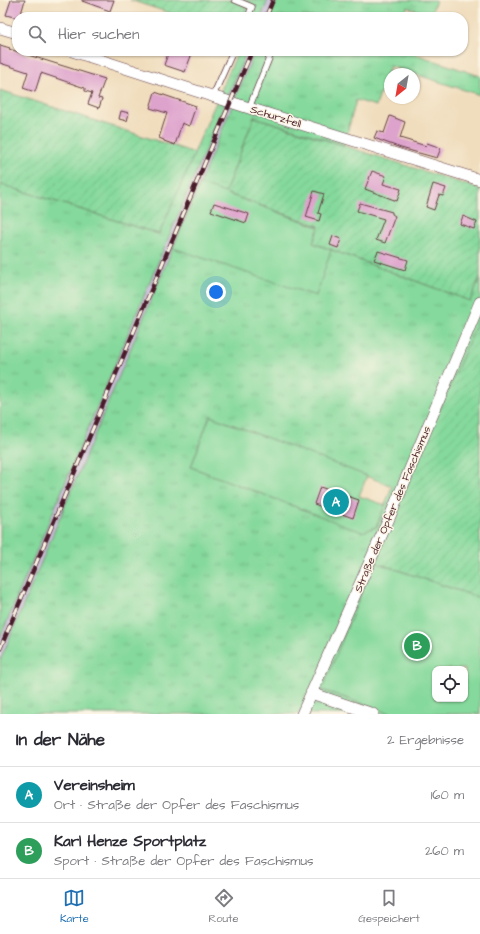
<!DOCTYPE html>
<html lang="de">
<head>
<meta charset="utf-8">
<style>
  :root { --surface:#fff; --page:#f2f2f3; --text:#2b2b33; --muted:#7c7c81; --line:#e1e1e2; --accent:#1f6fb2 }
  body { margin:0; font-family:"Architects Daughter",sans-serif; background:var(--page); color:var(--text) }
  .controls { position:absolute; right:12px; bottom:12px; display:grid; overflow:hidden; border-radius:8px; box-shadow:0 1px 3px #0004 }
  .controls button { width:36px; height:36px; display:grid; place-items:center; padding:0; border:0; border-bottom:1px solid var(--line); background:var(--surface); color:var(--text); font:20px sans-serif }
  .compass { position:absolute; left:384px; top:68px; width:36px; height:36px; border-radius:50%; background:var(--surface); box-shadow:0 1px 3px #0004; rotate:211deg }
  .you { position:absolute; left:216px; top:292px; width:14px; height:14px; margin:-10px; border:3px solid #fff; border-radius:50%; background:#1a73e8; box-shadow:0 0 0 6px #1a73e833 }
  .badge { display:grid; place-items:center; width:26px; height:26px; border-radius:50%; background:var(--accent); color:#fff; font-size:13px; font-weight:700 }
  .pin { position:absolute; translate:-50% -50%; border:2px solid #fff; box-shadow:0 1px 4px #0006 }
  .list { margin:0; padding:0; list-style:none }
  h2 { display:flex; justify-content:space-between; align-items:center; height:52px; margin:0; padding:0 16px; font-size:17px }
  h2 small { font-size:13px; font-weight:400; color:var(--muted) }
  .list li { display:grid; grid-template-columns:26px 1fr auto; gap:12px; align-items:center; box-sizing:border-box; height:56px; padding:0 16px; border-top:1px solid var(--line) }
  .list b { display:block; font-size:15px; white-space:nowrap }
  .list p { margin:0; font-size:13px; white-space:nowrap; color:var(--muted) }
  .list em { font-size:13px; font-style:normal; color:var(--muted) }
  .icon { flex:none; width:22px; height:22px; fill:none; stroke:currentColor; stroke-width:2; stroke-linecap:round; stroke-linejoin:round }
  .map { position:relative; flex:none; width:480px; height:714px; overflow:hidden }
  .search { position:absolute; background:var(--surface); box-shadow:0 1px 3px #0004; left:12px; right:12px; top:12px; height:44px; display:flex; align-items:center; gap:10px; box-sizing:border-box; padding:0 14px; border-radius:16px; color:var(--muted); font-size:15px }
  .sheet { height:164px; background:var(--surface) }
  nav { display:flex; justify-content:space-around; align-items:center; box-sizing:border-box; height:56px; border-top:1px solid var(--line); background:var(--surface); font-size:11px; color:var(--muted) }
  nav a { display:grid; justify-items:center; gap:2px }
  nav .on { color:var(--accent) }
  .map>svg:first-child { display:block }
  .railway { fill:#c8bfd8 }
  .grass { fill:url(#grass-tufts); stroke:#687c64; fill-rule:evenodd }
  .garden { fill:url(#garden-furrows); stroke:#687c64 }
  .pitch { fill:#85d99c; stroke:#687c64; fill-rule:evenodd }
  .building { fill:#dea3cd }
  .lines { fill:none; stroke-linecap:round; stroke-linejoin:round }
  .service-casing { stroke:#633c41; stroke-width:7 }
  .minor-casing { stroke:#633c41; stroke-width:12 }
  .service { stroke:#fff; stroke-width:5.5 }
  .minor { stroke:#fff; stroke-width:11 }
  .rail-casing { stroke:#4a1f2b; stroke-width:4.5 }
  .rail { stroke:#fcf5e5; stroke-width:3; stroke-dasharray:9; stroke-linecap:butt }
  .labels { text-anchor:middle; stroke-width:3; stroke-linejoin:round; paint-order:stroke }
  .street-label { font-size:11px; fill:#4a1f2b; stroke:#fcf5e5 }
</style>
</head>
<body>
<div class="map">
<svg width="480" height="714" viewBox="0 0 480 714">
  <defs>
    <pattern id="grass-tufts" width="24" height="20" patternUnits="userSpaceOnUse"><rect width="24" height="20" fill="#85d99c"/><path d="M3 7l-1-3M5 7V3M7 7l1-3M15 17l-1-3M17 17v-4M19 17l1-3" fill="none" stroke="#74ba87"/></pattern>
    <pattern id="garden-furrows" width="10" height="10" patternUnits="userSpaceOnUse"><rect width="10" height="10" fill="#85d99c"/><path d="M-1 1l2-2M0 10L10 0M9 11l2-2" fill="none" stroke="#74ba87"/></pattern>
  </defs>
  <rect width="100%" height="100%" fill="#fcf5e5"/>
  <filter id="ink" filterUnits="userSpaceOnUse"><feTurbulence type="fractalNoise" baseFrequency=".025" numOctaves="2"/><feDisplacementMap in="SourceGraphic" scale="8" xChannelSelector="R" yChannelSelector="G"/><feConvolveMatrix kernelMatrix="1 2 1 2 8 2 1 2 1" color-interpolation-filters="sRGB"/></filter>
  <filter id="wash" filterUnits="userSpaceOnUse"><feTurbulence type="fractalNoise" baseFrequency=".012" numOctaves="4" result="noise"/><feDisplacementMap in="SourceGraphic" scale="16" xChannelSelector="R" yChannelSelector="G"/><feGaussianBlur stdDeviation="0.9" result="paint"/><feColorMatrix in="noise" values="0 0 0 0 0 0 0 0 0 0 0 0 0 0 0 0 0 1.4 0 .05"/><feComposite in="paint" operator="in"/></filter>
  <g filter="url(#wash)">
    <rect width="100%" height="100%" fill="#f0ddbd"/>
    <path class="railway" d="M268,0H277L270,17H261Z
      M247,51H255L0,661V637Z"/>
    <path class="grass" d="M249,0H268L261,17H242Z
      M277,0H436L431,15L407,7L404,17H270Z
      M238,51H247L0,638V184L159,234Z
      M255,51H406L480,76V95L390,66L376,106L356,100L344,145L254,117L225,193L319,227L313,243L470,301L480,277V316L322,690L393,714H0V661ZM210,416L392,486L377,527L276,499L191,467Z"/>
    <path class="garden" d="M130,0H249L242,17H182Z
      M0,90L195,153L159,234L0,184Z
      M254,117L480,189V277L470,301L313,243L319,226L225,193Z
      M480,316V598L374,562Z"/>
    <path class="pitch" d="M200,184L319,227L313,243L331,250L316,296L173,248Z
      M210,416L367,476L359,496L385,505L376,527L362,532L191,467Z
      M374,562L480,598V714H393L322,690ZM435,669H465V699H435Z"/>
    <g id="blocks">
      <path class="building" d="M11,0H25L20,17H14L6,15Z
        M82,0H114L110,11L82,1Z
        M0,45L10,48L9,49L105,79L98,98L102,99L99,108L88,104L92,93L85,91V88L41,73L35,92L23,88L28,72L0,63Z
        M169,51H177L191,56L185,72L164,65Z
        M155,92L196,106L189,126L182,123L175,145L164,141V140L159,138L167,113L150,108Z
        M121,111L129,113L127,121L119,119Z
        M390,116L405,122L400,138L426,146L427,143L441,148L437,158L401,148L374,138L377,131L384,133Z
        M372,171L386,176L383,184L401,189L397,201L365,189Z
        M433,184L446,188L443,196L439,195L434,210L426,207Z
        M314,191L324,194L318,213L321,214L319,221L306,217Z
        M214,203L249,214L246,223L211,211Z
        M360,203L392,212V214L395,216L385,243L376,240L384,219L357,211Z
        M463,216L477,222L474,229L460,224Z
        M333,236L341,239L338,248L330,245Z
        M378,251L408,260L405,270L374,260Z
        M320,487L359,500L353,518L314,504Z"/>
    </g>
  </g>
  <g filter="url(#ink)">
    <use href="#blocks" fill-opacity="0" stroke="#633c41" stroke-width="1"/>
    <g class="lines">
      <g class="service-casing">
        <path id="service" d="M235,0L252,7L248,17
          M213,96L233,51
          M249,108L272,51"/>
      </g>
      <g class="minor-casing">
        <path id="minor" d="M0,28L17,33
          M72,51L249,108L480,180
          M311,693L373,714
          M302,714L391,514L480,302"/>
      </g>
      <use href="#service" class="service"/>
      <use href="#minor" class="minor"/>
      <g class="rail-casing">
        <path id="rail" d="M266,17L273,0
          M0,649L252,51"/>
      </g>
      <use href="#rail" class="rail"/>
    </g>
  </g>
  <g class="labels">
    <g class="street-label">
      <text transform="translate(276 116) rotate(17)" y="4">Schurzfell</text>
      <text transform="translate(392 509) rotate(-67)" y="4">Straße der Opfer des Faschismus</text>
    </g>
  </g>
</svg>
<div class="controls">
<button><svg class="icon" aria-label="locate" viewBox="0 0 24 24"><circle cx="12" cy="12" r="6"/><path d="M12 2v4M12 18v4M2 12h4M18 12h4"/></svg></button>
</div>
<svg class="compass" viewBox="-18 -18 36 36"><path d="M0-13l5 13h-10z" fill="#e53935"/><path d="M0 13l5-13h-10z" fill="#7c7c81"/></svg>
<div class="you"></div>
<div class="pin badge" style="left:336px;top:502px;background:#0f9aa8">A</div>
<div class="pin badge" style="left:417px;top:646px;background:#2e9e5b">B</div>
<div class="search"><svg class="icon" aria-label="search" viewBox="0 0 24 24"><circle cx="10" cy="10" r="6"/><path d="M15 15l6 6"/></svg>Hier suchen</div>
</div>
<section class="sheet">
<h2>In der Nähe<small>2 Ergebnisse</small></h2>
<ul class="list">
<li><span class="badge" style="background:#0f9aa8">A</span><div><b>Vereinsheim</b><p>Ort · Straße der Opfer des Faschismus</p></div><em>160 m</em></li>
<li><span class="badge" style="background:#2e9e5b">B</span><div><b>Karl Henze Sportplatz</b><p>Sport · Straße der Opfer des Faschismus</p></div><em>260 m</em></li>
</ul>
</section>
<nav>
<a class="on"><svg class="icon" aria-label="map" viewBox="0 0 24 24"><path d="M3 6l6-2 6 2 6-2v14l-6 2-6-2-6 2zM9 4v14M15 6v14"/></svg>Karte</a>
<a><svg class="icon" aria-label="directions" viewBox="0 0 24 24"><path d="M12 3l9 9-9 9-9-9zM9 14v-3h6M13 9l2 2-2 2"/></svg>Route</a>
<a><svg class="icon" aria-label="saved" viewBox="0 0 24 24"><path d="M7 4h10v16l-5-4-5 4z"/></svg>Gespeichert</a>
</nav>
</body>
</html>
